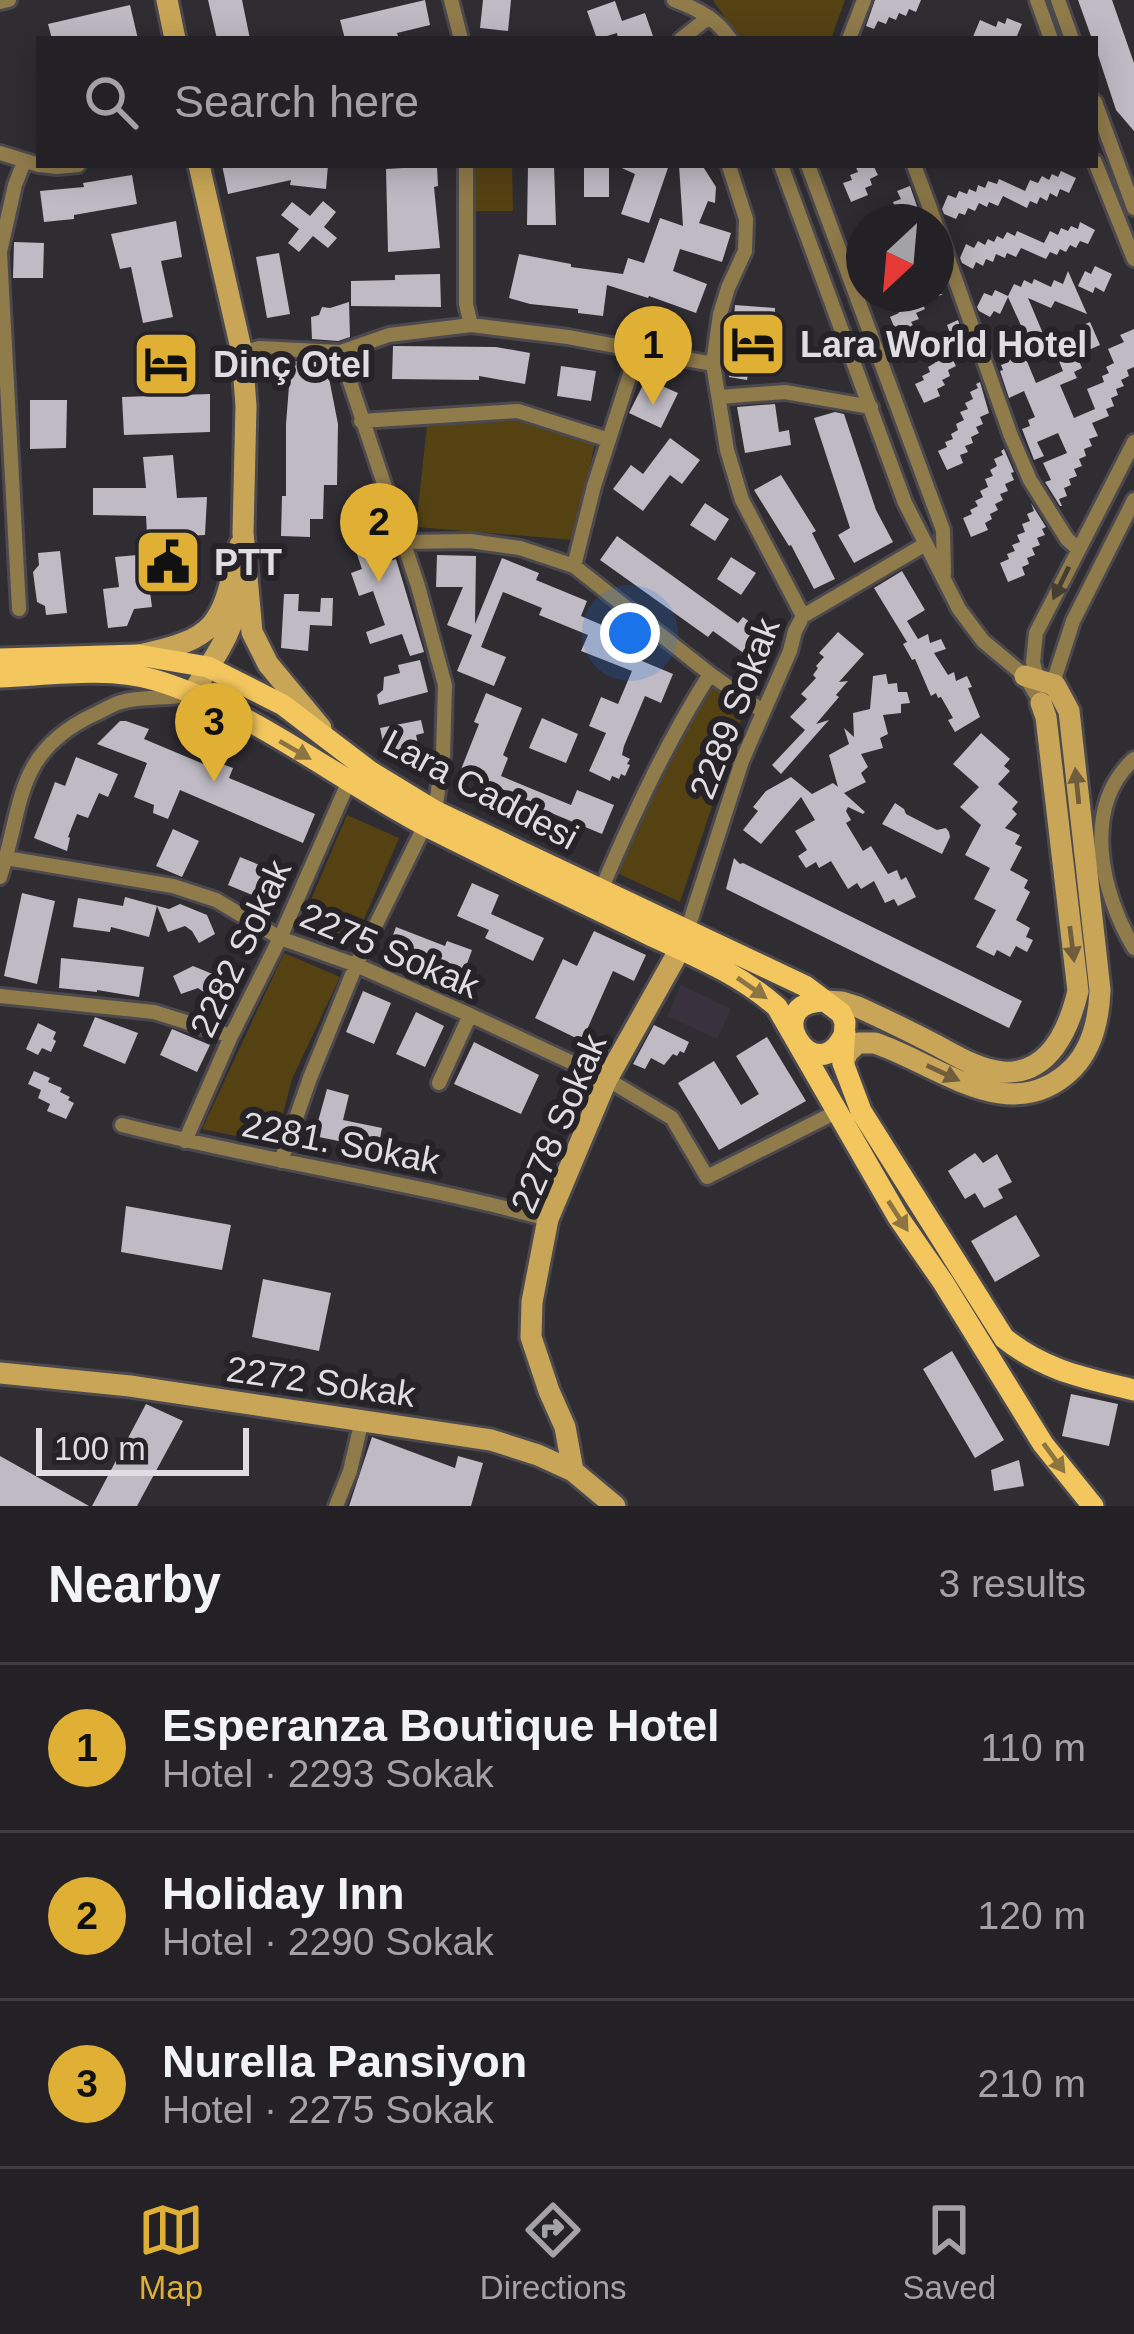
<!DOCTYPE html>
<html lang="en">
<head>
<meta charset="utf-8">
<style>
  :root { --surface:#232126; --page:#2b292e; --text:#f1f3f6; --muted:#a3a3a7; --line:#403e43; --accent:#e0b034 }
  body { margin:0; font-family:Helvetica,sans-serif; background:var(--page); color:var(--text) }
  .compass { position:absolute; left:846px; top:204px; width:108px; height:108px; border-radius:50%; background:var(--surface); box-shadow:0 6px 30px #0003; rotate:206deg }
  .scale { position:absolute; left:36px; bottom:30px; width:213px; box-sizing:border-box; padding-left:12px; border:6px solid #dfdde1; border-top:0; font-size:33px; line-height:42px; white-space:nowrap; color:#dfdde1; -webkit-text-stroke:9px #252228; paint-order:stroke }
  .you { position:absolute; left:630px; top:633px; width:42px; height:42px; margin:-30px; border:9px solid #fff; border-radius:50%; background:#1a73e8; box-shadow:0 0 0 18px #1a73e833 }
  .badge { display:grid; place-items:center; width:78px; height:78px; border-radius:50%; background:var(--accent); color:#111; font-size:39px; font-weight:700 }
  .pin { position:absolute; translate:-50% -99px; filter:drop-shadow(0 3px 6px #0008) }
  .pin::after { content:''; position:absolute; top:63px; width:42px; height:36px; background:inherit; clip-path:polygon(0 0,100% 0,50% 100%) }
  .list { margin:0; padding:0; list-style:none }
  h2 { display:flex; justify-content:space-between; align-items:center; height:156px; margin:0; padding:0 48px; font-size:51px }
  h2 small { font-size:39px; font-weight:400; color:var(--muted) }
  .list li { display:grid; grid-template-columns:78px 1fr auto; gap:36px; align-items:center; box-sizing:border-box; height:168px; padding:0 48px; border-top:3px solid var(--line) }
  .list b { display:block; font-size:45px; white-space:nowrap }
  .list p { margin:0; font-size:39px; white-space:nowrap; color:var(--muted) }
  .list em { font-size:39px; font-style:normal; color:var(--muted) }
  .icon { flex:none; width:66px; height:66px; fill:none; stroke:currentColor; stroke-width:2; stroke-linecap:round; stroke-linejoin:round }
  .map { position:relative; flex:none; width:1134px; height:1506px; overflow:hidden }
  .search { position:absolute; background:var(--surface); box-shadow:0 6px 30px #0003; left:36px; right:36px; top:36px; height:132px; display:flex; align-items:center; gap:30px; box-sizing:border-box; padding:0 42px; border-radius:0px; color:var(--muted); font-size:45px }
  .sheet { height:660px; background:var(--surface) }
  nav { display:flex; justify-content:space-around; align-items:center; box-sizing:border-box; height:168px; border-top:3px solid var(--line); background:var(--surface); font-size:33px; color:var(--muted) }
  nav a { display:grid; justify-items:center; gap:6px }
  nav .on { color:var(--accent) }
  .map>svg:first-child { display:block }
  .built { fill:#39323e }
  .green { fill:#554213 }
  .building { fill:#bfbac3 }
  .lines { fill:none; stroke-linecap:round; stroke-linejoin:round }
  .street-casing { stroke:#4b484e; stroke-width:20 }
  .secondary-casing { stroke:#4b484e; stroke-width:27 }
  .primary-casing { stroke:#4b484e; stroke-width:27 }
  .street { stroke:#907b4b; stroke-width:14 }
  .secondary { stroke:#c9a657; stroke-width:21 }
  .primary { stroke:#f4c75e; stroke-width:21 }
  .oneway { fill:#453d32 }
  .oneway2 { fill:#8c7443 }
  .oneway3 { fill:#6f5d3d }
  .labels { text-anchor:middle; stroke-width:12; stroke-linejoin:round; paint-order:stroke }
  .poi-label { font-size:36px; font-weight:bold; fill:#dfdde1; stroke:#252228; text-anchor:start }
  .street-label { font-size:36px; fill:#dfdde1; stroke:#252228 }
</style>
</head>
<body>
<div class="map">
<svg width="1134" height="1506" viewBox="0 0 1134 1506">
  <rect width="100%" height="100%" fill="#2f2c32"/>
  <path class="built" d="M681,985L731,1009L717,1039L667,1016Z"/>
  <path class="green" d="M713,0H845L831,39H739Z
    M474,165H512L513,211H475Z
    M519,421L595,443L574,540L416,527L427,425Z
    M714,685L745,708L680,902L617,873L685,722Z
    M347,815L399,838L353,945L301,923Z
    M284,953L340,977L292,1079L275,1144L202,1129Z"/>
  <path class="building" d="M208,0H242L250,39H217Z
    M425,0L430,25L397,33L399,39H345L340,20Z
    M483,0H511L508,31L480,28Z
    M875,0H921L916,12L909,9L906,16L899,13L896,20L889,17L886,24L878,21L874,29L866,26Z
    M1078,0H1112L1134,63V131L1116,110L1095,46V39H1092Z
    M615,1L622,21L645,13L654,39H618L617,33L597,39L587,11Z
    M130,5L138,39H52L48,24Z
    M1007,18L1022,24L1017,36L1024,39H972L980,20L996,27L998,21L1005,24Z
    M222,165H328L326,189L290,185L291,180L228,194Z
    M528,165H554L556,225H527Z
    M584,165H609V197H584Z
    M615,165H669L649,223L621,214L635,174Z
    M679,165H702L716,187L715,203L708,201L699,223L731,233L722,262L680,249L673,271L707,284L696,313L649,296L648,298L607,285L603,316L578,313V309L530,304L509,298L519,254L571,264V267L623,274L628,258L644,263L660,218L683,226Z
    M855,165H873L878,175L870,179L872,185L865,188L868,195L851,202L843,183L852,180L850,175L858,172Z
    M437,166L438,186L434,187L440,248L388,252L386,169Z
    M1061,171L1076,178L1069,193L1060,189L1057,197L1050,193L1047,201L1040,197L1037,204L1030,201L1027,208L1003,196L998,206L989,202L987,207L979,203L975,211L968,208L965,215L959,213L956,219L944,214L942,209L948,195L956,198L959,191L967,194L969,189L976,192L978,185L985,188L988,181L997,184L999,179L1025,191L1030,180L1038,183L1042,176L1049,180L1052,174L1058,177Z
    M132,175L137,204L74,215V219L44,222L40,191L84,187L83,183Z
    M910,186L919,212L908,217L910,222H892L888,212L896,209L893,202L901,199L897,191Z
    M323,201L336,212L324,227L337,238L328,248L313,236L299,252L288,243L299,229L281,215L292,202L310,216Z
    M176,221L182,257L161,261L173,317L143,323L131,267L120,269L111,234Z
    M1080,222L1095,230L1088,244L1080,241L1076,248L1070,245L1066,252L1060,249L1057,255L1050,252L1046,259L1021,248L1016,257L1007,253L1005,258L996,254L993,262L986,259L983,266L976,262L973,269L962,263L960,258L966,244L974,248L978,241L985,245L988,239L994,242L997,236L1003,239L1007,232L1015,236L1017,231L1044,243L1050,231L1058,235L1061,228L1068,231L1071,226L1078,229Z
    M14,242L44,243L43,278H13Z
    M279,253L290,314L267,318L256,257Z
    M1095,266L1112,274L1104,292L1095,287L1093,293L1078,286L1085,271L1091,274Z
    M1068,271L1087,314L1055,301L1051,308L1028,298L1044,336L1036,340L1041,353L1026,359L1036,383L1063,371L1057,356L1066,353L1064,348L1072,345L1069,339L1077,336L1074,329L1090,322L1100,345L1084,352L1086,358L1079,361L1082,368L1074,372L1077,378L1060,385L1074,418L1095,409L1087,389L1104,382L1102,376L1109,373L1106,367L1114,363L1108,349L1124,342L1120,335L1134,329V367L1127,370L1129,376L1121,380L1124,386L1116,389L1118,395L1111,398L1114,406L1106,409L1109,416L1092,423L1098,436L1089,439L1092,446L1084,449L1086,456L1079,459L1082,466L1074,469L1077,476L1069,479L1071,485L1064,488L1067,496L1059,499L1062,506H1060L1045,482L1051,480L1043,463L1067,453L1058,433L1037,442L1044,456L1034,460L1022,429L1030,426L1028,420L1035,417L1024,391L1009,398L1000,371L1003,370L1001,365L1009,362L1006,356L1014,353L1011,347L1019,343L1016,335L1024,332L1008,297L1000,314L994,311L990,317L979,311L977,307L984,293L992,296L995,290L1008,296L1014,284L1021,287L1024,280L1032,284L1034,279L1051,287L1054,280L1063,284Z
    M440,274L441,307L351,306V281L395,280V275Z
    M915,294H943L922,303L925,309L916,313L919,319L911,322L915,329L898,336L890,317L899,313L897,309L904,305L902,300Z
    M349,302L350,337L338,341L312,339L311,317L319,315L322,307L330,308Z
    M735,305L775,308L773,366L750,365L747,380L729,377Z
    M958,320L966,346L957,350L960,357L953,360L956,366L948,370L950,376L942,380L945,385L937,389L940,396L924,403L915,384L924,380L922,376L930,372L928,367L935,363L933,357L941,353L937,345L945,342L942,336L950,333L947,325Z
    M187,341L193,372L143,382L137,350Z
    M393,346L496,347L530,353L525,384L479,376V380L392,379Z
    M291,361L321,362L320,371L328,373L338,424L337,485H324L323,519H310V537L281,536L282,496H286V424Z
    M561,366L596,371L591,401L557,396Z
    M646,379L678,393L661,428L629,413Z
    M980,382L989,413L980,417L983,424L976,427L979,433L971,437L973,443L965,446L968,452L960,455L963,463L947,470L938,451L947,447L945,442L953,439L951,434L958,430L956,424L964,420L960,412L968,409L965,403L973,399L970,392L978,388L976,384Z
    M210,394V432L124,435L122,397Z
    M30,400H67L66,448L30,449Z
    M775,404L779,432L789,430L791,445L745,453L737,407Z
    M835,412L844,414L876,510L893,542L854,563L838,535L850,528L814,418Z
    M670,438L700,460L682,484L670,475L643,511L613,489L631,465L643,474Z
    M1004,449L1014,472L1011,473L1014,480L1005,484L1008,491L1000,494L1003,500L995,504L998,510L990,514L992,519L985,523L988,530L971,537L963,518L972,514L970,510L978,506L975,501L983,497L980,491L988,487L985,479L993,476L990,470L997,466L994,459L1003,455L1001,451Z
    M173,455L177,498L207,497L205,535L165,537L171,590L150,592L152,607L134,609L127,626L108,628L103,589L119,587L115,557L148,554L146,516L93,515V488H146L143,457Z
    M781,475L816,531L812,533L835,579L814,589L791,545L789,546L754,490Z
    M705,503L729,519L715,541L690,525Z
    M1031,503L1046,527L1042,529L1045,535L1037,538L1040,545L1032,548L1035,555L1027,558L1029,564L1022,567L1025,575L1008,582L1000,563L1009,559L1007,554L1015,551L1012,545L1020,542L1017,535L1025,532L1022,524L1030,521L1027,514L1034,511Z
    M375,526L387,562L396,559L424,652L410,656L402,634L370,644L366,632L385,625L373,591L359,596L351,573L362,569L350,534Z
    M617,536L738,623L743,617L773,639L756,662L713,631L708,637L600,560Z
    M60,551L67,613L46,615L45,606L37,602L33,572L39,565L38,553Z
    M437,555L476,556L475,624L502,558L539,573L536,580L587,601L581,616L630,637L623,653L673,674L661,703L645,696L624,746L622,755L630,759L627,764L630,765L625,776L621,774L619,779L612,776L610,781L589,771L606,733L589,726L601,697L618,704L632,671L581,651L588,635L539,615L542,608L503,592L481,647L506,657L494,686L457,671L472,635L447,625L463,587H436Z
    M731,557L756,573L741,595L717,579Z
    M902,571L925,610L907,621L918,639L928,634L930,643L941,639L946,649L934,653L948,675L954,672L956,681L967,676L972,687L968,688L980,717L955,732L948,720L953,718L941,697L938,698L936,693L931,696L915,659L912,660L903,644L907,642L874,588Z
    M284,594H299L298,611L320,612L321,598H333L332,626L310,625L308,651L281,648Z
    M838,632L864,654L839,682L848,681L836,695L839,697L816,724L829,720L781,774L772,765L805,730L790,717L807,699L801,694L816,678L813,675L818,668L816,666L824,657L819,653Z
    M420,660L428,692L379,705L377,695L383,690L384,677L400,673L398,665Z
    M886,674L888,684L897,683L898,692H907L910,703L901,704V713L883,715L888,734L880,738L883,748L861,754L868,767L861,773L866,782L844,793L865,812L863,814L848,807L846,811L851,820L846,823L863,851L871,846L888,874L897,870L901,880L906,877L916,897L898,906L894,899L885,903L874,881L861,889L857,883L848,889L831,861L819,868L816,862L806,868L798,856L807,850L795,831L815,820L801,797L761,844L743,830L758,811L753,807L766,791L791,777L812,794L833,783L838,787L829,755L849,744L844,728L854,737L853,713L870,709L873,676Z
    M486,693L522,708L503,755L508,758L501,776L571,805L577,790L614,805L602,834L549,812L543,828L506,813L514,794L460,772L479,724L474,722Z
    M542,718L578,734L566,763L529,748Z
    M421,720L424,733L416,735L421,758L404,761L402,751L390,754L383,742L380,728Z
    M120,721H126L149,729L144,739L206,765L209,759L233,768L229,778L315,814L303,843L180,790L168,819L153,813L154,805L134,797L147,763L97,744Z
    M981,733L1010,759L1004,766L1010,771L998,784L1018,802L1012,809L1017,814L1005,828L1020,835L1015,844L1022,847L1010,870L1028,880L1024,888L1030,892L1016,920L1030,928L1026,937L1033,940L1027,952L1016,946L1010,957L997,950L994,956L976,947L996,910L974,899L990,868L965,855L981,825L960,807L979,787L953,764Z
    M76,757L118,774L108,797L99,793L88,818L77,814L68,837L70,838L67,851L34,838L55,782L65,786Z
    M895,803L904,809L906,814L937,830L946,828L949,832L950,837L942,854L882,824Z
    M173,829L199,841L182,877L156,866Z
    M240,857L269,869L257,897L228,885Z
    M734,858L740,864L743,863L1022,1001L1009,1028L726,889Z
    M472,883L499,895L491,914L544,938L533,961L485,938L489,930L457,916Z
    M22,893L55,901L37,984L4,976Z
    M125,897L169,909L180,904L207,915L215,934L199,943L192,931L185,926L168,932L157,906L149,937L111,927L110,932L73,927L78,898L123,906Z
    M396,927L445,946L447,941L472,950L458,988L433,978L434,975L385,956Z
    M594,931L646,955L634,981L613,971L582,1041L535,1018L563,959L577,966Z
    M61,958L144,967L139,997L97,990V992L59,988Z
    M193,966L220,977L228,996L212,1005L205,993L198,988L181,994L173,976Z
    M363,991L391,1003L374,1044L346,1032Z
    M416,1012L444,1026L425,1067L396,1054Z
    M95,1017L138,1033L125,1064L83,1046Z
    M38,1023L56,1032L53,1039L56,1041L51,1052L42,1048L38,1055L26,1049Z
    M654,1025L689,1042L684,1053L680,1051L677,1056L673,1054L664,1065L651,1058L645,1069L633,1064Z
    M172,1029L210,1045L197,1072L160,1055Z
    M767,1037L806,1101L719,1150L678,1083L714,1061L741,1105L759,1094L736,1056Z
    M474,1042L539,1075L521,1114L454,1084Z
    M34,1071L50,1078L48,1082L62,1088L60,1092L70,1097L68,1100L74,1103L66,1119L47,1111L50,1104L38,1098L41,1090L28,1084Z
    M327,1089L349,1095L343,1120L382,1128L378,1149L314,1136Z
    M975,1153L983,1163L997,1154L1012,1182L998,1189L1003,1198L984,1208L975,1193L965,1199L948,1171Z
    M126,1206L231,1225L222,1270L121,1252Z
    M1016,1215L1040,1256L995,1282L971,1241Z
    M263,1279L331,1293L319,1351L252,1337Z
    M952,1351L1004,1440L975,1458L923,1369Z
    M1071,1394L1118,1404L1109,1446L1062,1436Z
    M146,1404L183,1421L137,1506H92Z
    M372,1437L455,1468L458,1456L483,1463L471,1506H349Z
    M0,1456L48,1483L89,1506H0Z
    M1019,1460L1024,1486L994,1491L991,1470Z"/>
  <g class="lines">
    <g class="street-casing">
      <path id="street" d="M451,0L461,39
        M674,0C697,9 716,18 730,39
        M1037,0L1051,39
        M1058,0L1072,39
        M0,2L9,0
        M681,39L709,17
        M849,39L864,0
        M1095,102L1134,208
        M0,153L39,165
        M1095,162L1134,259
        M41,165L57,167L78,165
        M466,165V304L471,325
        M781,165L905,503L959,609L983,641L1025,676L1041,703
        M808,165L943,530L944,574
        M914,165L935,222
        M936,225L1011,436L1030,480L1067,539L1078,549
        M0,252L15,185L24,162
        M0,253L19,609
        M340,352L418,586L445,685L443,756L435,811
        M242,353L259,348L340,352L389,335L471,325L568,337L713,364
        M719,397L785,392L871,407
        M361,421L518,411L609,440
        M403,542L470,541L520,548L574,566L710,674L762,711
        M574,566L594,486L638,349
        M803,616L924,545
        M1038,682L1033,662L1036,633L1134,442
        M1051,689L1073,621L1134,500
        M1134,759C1081,807 1101,893 1134,948
        M6,858L173,886L216,900L280,938L356,965L470,1015L607,1079L672,1118L707,1177L836,1112
        M0,877C24,803 14,752 95,714C104,710 113,704 121,702C142,696 166,699 187,695
        M601,890C633,815 666,743 710,674
        M687,931L742,761L790,651L795,631L803,616L742,500L727,450L713,364L720,314L728,288L745,251L746,219L729,166
        M0,996L154,1012L231,1036
        M439,1083L470,1015
        M122,1125C263,1161 407,1181 548,1219
        M185,1141L231,1036L280,938L349,781
        M281,1161L310,1078L356,965L425,825
        M336,1506L350,1471L362,1420"/>
    </g>
    <g class="secondary-casing">
      <path id="secondary" d="M167,0L175,39
        M199,165L242,353L246,406L243,533L252,632L268,664L321,728
        M139,655C222,638 221,622 240,545
        M192,694C212,660 235,633 239,593
        M825,1001L842,1002L858,1007C884,1019 909,1031 934,1044C955,1055 978,1070 1003,1072C1049,1075 1069,1029 1078,991L1046,717L1041,703
        M843,1063L848,1052L858,1043H875C938,1064 1011,1130 1073,1068C1093,1047 1099,1018 1100,990L1069,711L1055,685L1025,676
        M0,1373L130,1386L491,1440L538,1455L573,1471L615,1506
        M573,1471L565,1427L549,1391L531,1337L532,1302L548,1219L607,1079L680,949"/>
    </g>
    <g class="primary-casing">
      <path id="primary" d="M0,659L138,655L208,667L283,705L371,772L435,811L805,986L841,1013L845,1022L843,1063L861,1111L1004,1338C1045,1371 1085,1378 1134,1390
        M0,677C49,675 107,666 155,680C249,708 340,781 428,827C501,864 576,899 650,935C695,956 740,974 777,1007L898,1217L943,1282L1043,1444L1093,1506
        M825,1001C756,1001 816,1096 845,1033"/>
    </g>
    <use href="#street" class="street"/>
    <use href="#secondary" class="secondary"/>
    <use href="#primary" class="primary"/>
  </g>
  <defs><path id="oneway-solid" d="M-6-.8H1V-3.2L6.5 0L1 3.2V.8H-6Z" transform="scale(3)"/></defs>
  <use class="oneway" href="#oneway-solid" transform="translate(1061 583) rotate(116)"/>
  <g class="oneway2">
    <use href="#oneway-solid" transform="translate(295 750) rotate(30)"/>
    <use href="#oneway-solid" transform="translate(752 988) rotate(35)"/>
    <use href="#oneway-solid" transform="translate(898 1216) rotate(57)"/>
    <use href="#oneway-solid" transform="translate(1054 1458) rotate(54)"/>
  </g>
  <g class="oneway3">
    <use href="#oneway-solid" transform="translate(1077 786) rotate(-96)"/>
    <use href="#oneway-solid" transform="translate(1072 944) rotate(83)"/>
    <use href="#oneway-solid" transform="translate(943 1073) rotate(25)"/>
  </g>
  <defs>
    <g id="hotel-square" transform="scale(3.45)"><rect x="-9" y="-9" width="18" height="18" rx="4" fill="#e0b034" stroke="#252228"/><path d="M-6-4.5h1.5V1H6V5H4.5V3h-9V5H-6ZM-4 0a1.8 1.8 0 1 1 3.6 0ZM.5 0V-2.5h3Q6-2.5 6 0Z" fill="#111"/></g>
    <g id="civic-square" transform="scale(3.45)"><rect x="-9" y="-9" width="18" height="18" rx="4" fill="#e0b034" stroke="#252228"/><path d="M-.6-6.5H3V-4.5H.6V-3L4-1V1h2V6H-6V1h2V-1L-.6-3ZM-1.2 2.5V6h2.4V2.5Z" fill="#111"/></g>
  </defs>
  <g fill-rule="evenodd">
    <use href="#hotel-square" x="753" y="344"/>
    <use href="#hotel-square" x="166" y="364"/>
    <use href="#civic-square" x="168" y="562"/>
  </g>
  <g class="labels">
    <g class="poi-label">
      <text x="800" y="357">Lara World Hotel</text>
      <text x="213" y="377">Dinç Otel</text>
      <text x="214" y="575">PTT</text>
    </g>
    <g class="street-label">
      <text transform="translate(734 708) rotate(-69)" y="13">2289 Sokak</text>
      <text transform="translate(481 789) rotate(28)" y="13">Lara Caddesi</text>
      <text transform="translate(240 948) rotate(-65)" y="13">2282 Sokak</text>
      <text transform="translate(390 950) rotate(23)" y="13">2275 Sokak</text>
      <text transform="translate(558 1123) rotate(-67)" y="13">2278 Sokak</text>
      <text transform="translate(341 1142) rotate(11)" y="13">2281. Sokak</text>
      <text transform="translate(321 1381) rotate(8)" y="13">2272 Sokak</text>
    </g>
  </g>
</svg>
<svg class="compass" viewBox="-18 -18 36 36"><path d="M0-13l5 13h-10z" fill="#e53935"/><path d="M0 13l5-13h-10z" fill="#a3a3a7"/></svg>
<div class="scale">100 m</div>
<div class="you"></div>
<div class="pin badge" style="left:653px;top:405px">1</div>
<div class="pin badge" style="left:379px;top:582px">2</div>
<div class="pin badge" style="left:214px;top:782px">3</div>
<div class="search"><svg class="icon" aria-label="search" viewBox="0 0 24 24"><circle cx="10" cy="10" r="6"/><path d="M15 15l6 6"/></svg>Search here</div>
</div>
<section class="sheet">
<h2>Nearby<small>3 results</small></h2>
<ul class="list">
<li><span class="badge">1</span><div><b>Esperanza Boutique Hotel</b><p>Hotel · 2293 Sokak</p></div><em>110 m</em></li>
<li><span class="badge">2</span><div><b>Holiday Inn</b><p>Hotel · 2290 Sokak</p></div><em>120 m</em></li>
<li><span class="badge">3</span><div><b>Nurella Pansiyon</b><p>Hotel · 2275 Sokak</p></div><em>210 m</em></li>
</ul>
</section>
<nav>
<a class="on"><svg class="icon" aria-label="map" viewBox="0 0 24 24"><path d="M3 6l6-2 6 2 6-2v14l-6 2-6-2-6 2zM9 4v14M15 6v14"/></svg>Map</a>
<a><svg class="icon" aria-label="directions" viewBox="0 0 24 24"><path d="M12 3l9 9-9 9-9-9zM9 14v-3h6M13 9l2 2-2 2"/></svg>Directions</a>
<a><svg class="icon" aria-label="saved" viewBox="0 0 24 24"><path d="M7 4h10v16l-5-4-5 4z"/></svg>Saved</a>
</nav>
</body>
</html>
